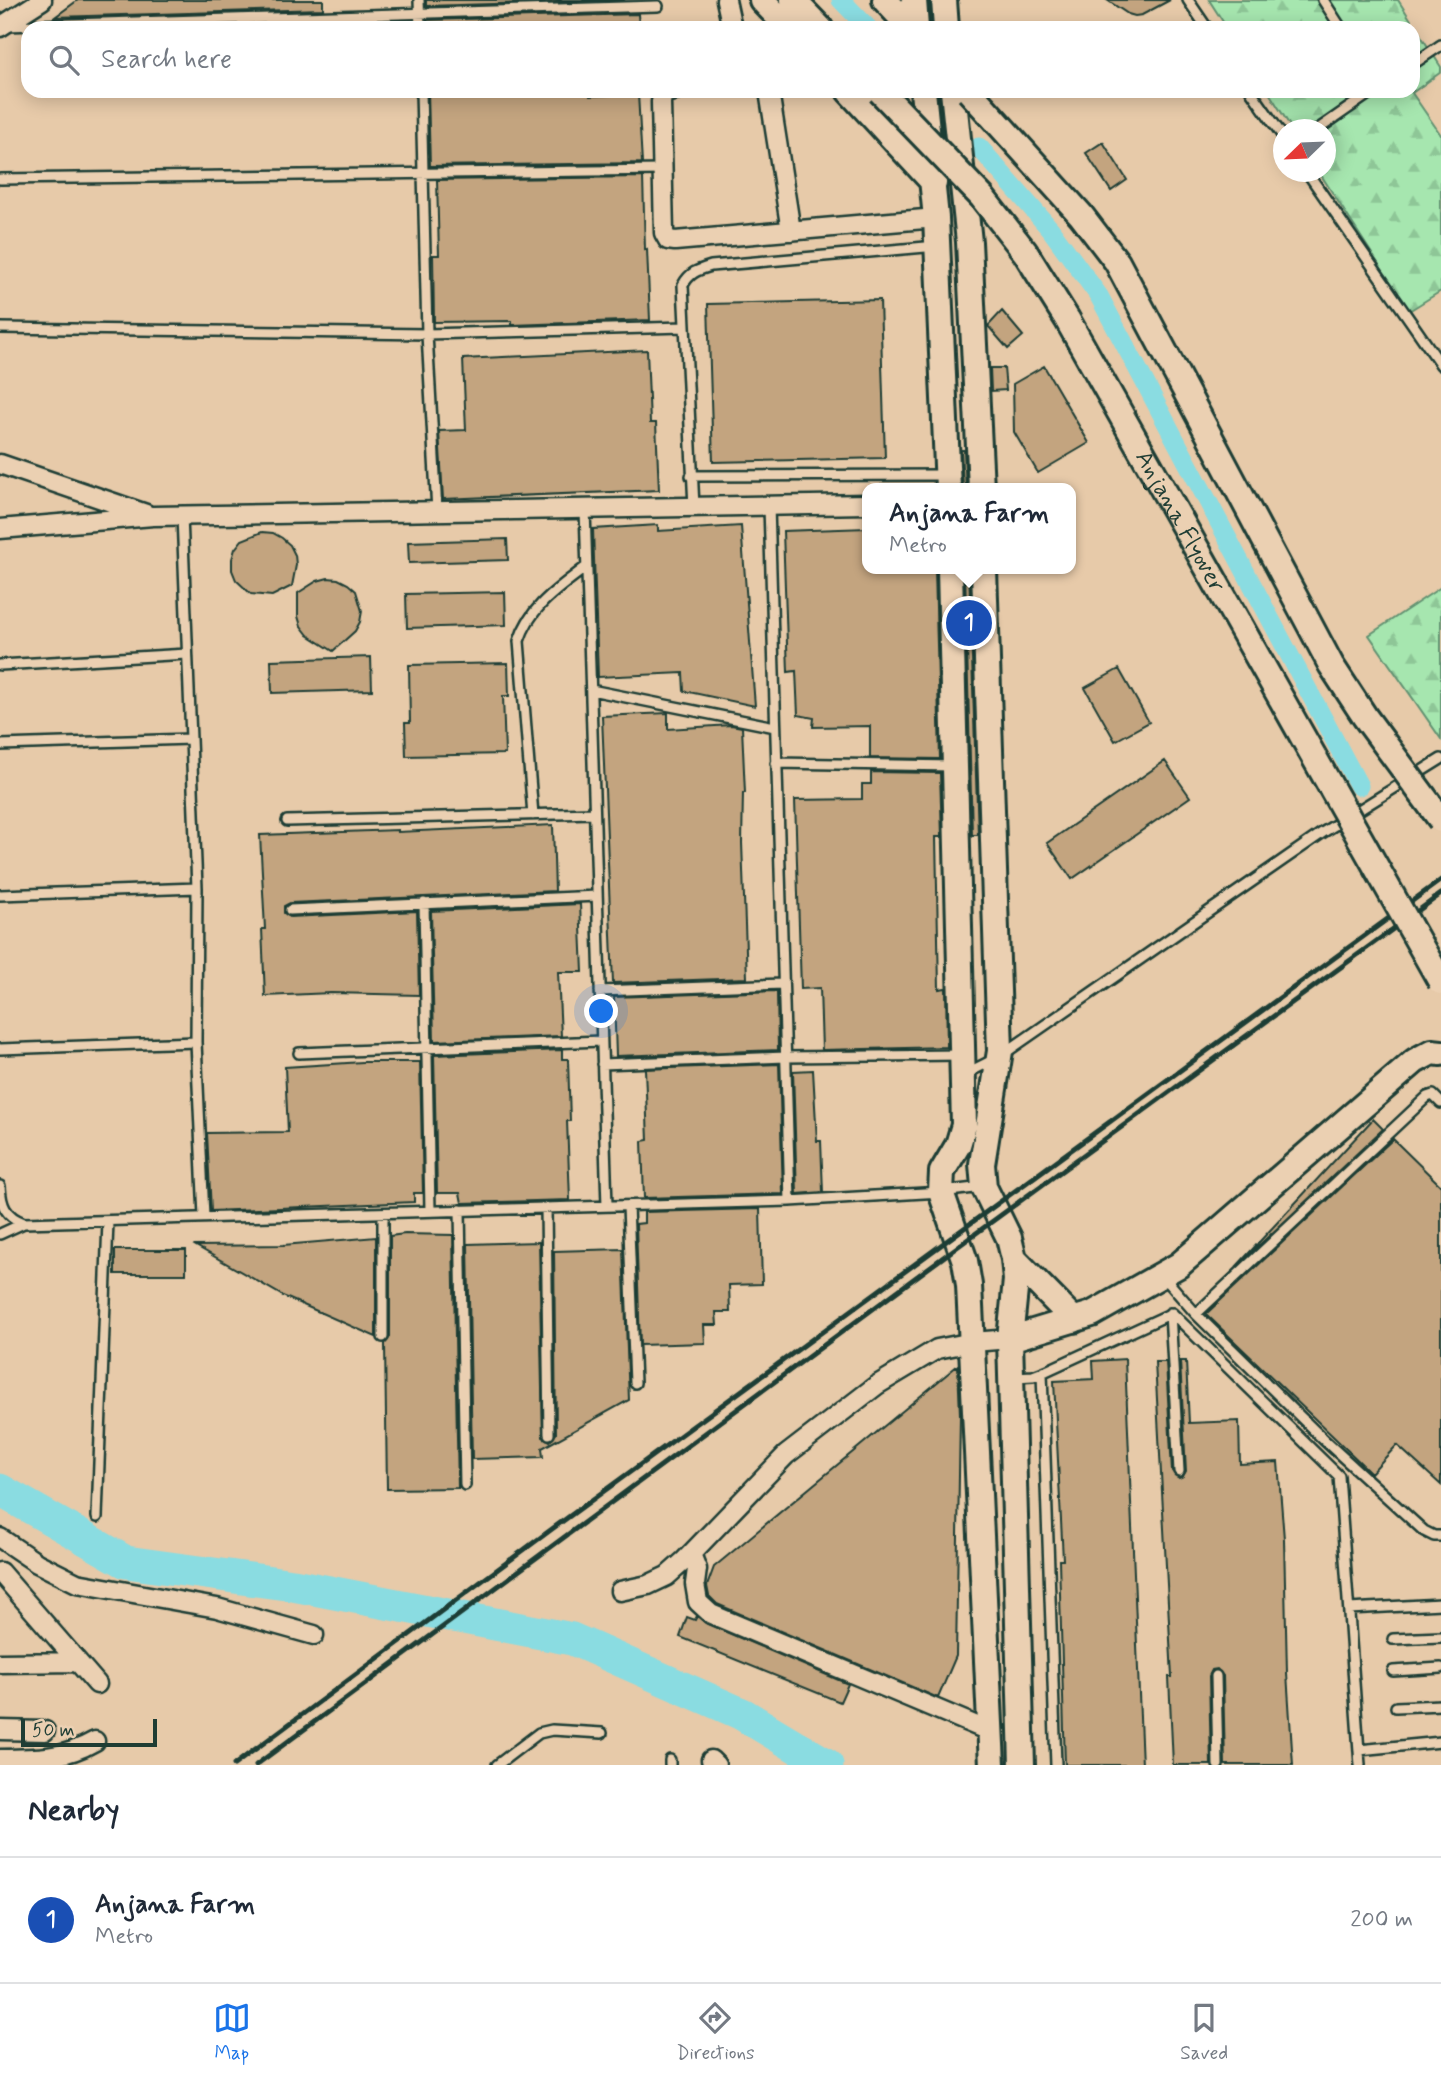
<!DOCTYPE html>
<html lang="en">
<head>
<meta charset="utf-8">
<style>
  :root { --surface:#fff; --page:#f6f6f7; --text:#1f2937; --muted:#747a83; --line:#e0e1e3; --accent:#1a73e8 }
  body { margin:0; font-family:Mynerve,sans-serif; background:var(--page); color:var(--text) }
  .compass { position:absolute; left:1273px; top:119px; width:63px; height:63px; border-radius:50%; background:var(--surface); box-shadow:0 4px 18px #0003; rotate:247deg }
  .scale { position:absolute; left:21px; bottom:18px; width:136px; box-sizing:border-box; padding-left:7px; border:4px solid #1f3d34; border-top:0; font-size:19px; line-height:24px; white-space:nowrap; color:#1f3d34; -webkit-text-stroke:5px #ebd0b2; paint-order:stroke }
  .you { position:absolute; left:602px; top:1012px; width:24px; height:24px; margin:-18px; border:5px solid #fff; border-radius:50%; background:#1a73e8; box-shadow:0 0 0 10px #1a73e833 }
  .badge { display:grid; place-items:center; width:46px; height:46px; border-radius:50%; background:var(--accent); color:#fff; font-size:23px; font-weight:700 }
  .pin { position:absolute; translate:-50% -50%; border:4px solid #fff; box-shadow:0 2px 7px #0006 }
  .popup { position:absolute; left:862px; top:483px; width:214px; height:91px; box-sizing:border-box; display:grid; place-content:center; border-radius:14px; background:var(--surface); filter:drop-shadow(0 2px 5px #0005); font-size:23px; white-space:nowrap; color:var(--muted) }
  .popup b { font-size:26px; color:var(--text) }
  .popup::after { content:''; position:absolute; left:50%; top:100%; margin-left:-14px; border:14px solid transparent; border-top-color:var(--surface) }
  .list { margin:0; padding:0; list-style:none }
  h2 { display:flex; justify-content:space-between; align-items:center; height:91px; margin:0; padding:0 28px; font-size:30px }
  h2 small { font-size:23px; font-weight:400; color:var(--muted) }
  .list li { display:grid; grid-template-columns:46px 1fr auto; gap:21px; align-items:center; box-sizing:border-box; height:126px; padding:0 28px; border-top:2px solid var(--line) }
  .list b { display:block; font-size:26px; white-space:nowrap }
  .list p { margin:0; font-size:23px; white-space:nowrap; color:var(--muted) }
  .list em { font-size:23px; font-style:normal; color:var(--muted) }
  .icon { flex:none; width:38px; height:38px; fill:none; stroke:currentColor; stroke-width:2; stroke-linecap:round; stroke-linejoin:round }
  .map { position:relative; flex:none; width:1441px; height:1765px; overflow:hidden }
  .search { position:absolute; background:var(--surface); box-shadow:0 4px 18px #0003; left:21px; right:21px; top:21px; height:77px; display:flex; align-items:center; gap:18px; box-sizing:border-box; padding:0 24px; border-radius:21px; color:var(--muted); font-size:26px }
  .sheet { height:217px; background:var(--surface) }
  nav { display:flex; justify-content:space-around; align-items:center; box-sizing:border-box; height:98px; border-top:2px solid var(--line); background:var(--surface); font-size:19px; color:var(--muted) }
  nav a { display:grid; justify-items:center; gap:4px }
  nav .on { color:var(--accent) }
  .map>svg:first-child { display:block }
  .forest { fill:url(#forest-firs); stroke:#629272; stroke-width:2 }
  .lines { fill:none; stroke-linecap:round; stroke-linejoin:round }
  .canal { stroke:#8adce1; stroke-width:19 }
  .river { stroke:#8adce1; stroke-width:33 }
  .building { fill:#c3a47f; stroke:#1f3d34; stroke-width:2 }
  .lane-casing { stroke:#1f3d34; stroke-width:14 }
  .street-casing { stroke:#1f3d34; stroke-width:23 }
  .secondary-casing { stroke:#1f3d34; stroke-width:30 }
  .lane { stroke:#ebd0b2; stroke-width:9 }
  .street { stroke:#ebd0b2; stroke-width:18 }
  .secondary { stroke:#ebd0b2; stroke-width:24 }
  .rail { stroke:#1f3d34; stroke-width:5 }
  .secondary-bridge-casing { stroke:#1f3d34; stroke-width:30; stroke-linecap:butt }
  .secondary-bridge { stroke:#ebd0b2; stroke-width:24 }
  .labels { text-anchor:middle; stroke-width:7; stroke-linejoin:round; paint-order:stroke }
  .street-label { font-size:24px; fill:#1f3d34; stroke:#ebd0b2 }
</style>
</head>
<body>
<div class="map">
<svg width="1441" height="1765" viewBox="0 0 1441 1765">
  <defs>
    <pattern id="forest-firs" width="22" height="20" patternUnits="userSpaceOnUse" patternTransform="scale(1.75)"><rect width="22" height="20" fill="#a6e6af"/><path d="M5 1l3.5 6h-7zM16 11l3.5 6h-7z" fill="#8ec697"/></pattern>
  </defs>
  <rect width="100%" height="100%" fill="#e7caa9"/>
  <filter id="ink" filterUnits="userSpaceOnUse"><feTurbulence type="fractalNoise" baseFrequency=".0143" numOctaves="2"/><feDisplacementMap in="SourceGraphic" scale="14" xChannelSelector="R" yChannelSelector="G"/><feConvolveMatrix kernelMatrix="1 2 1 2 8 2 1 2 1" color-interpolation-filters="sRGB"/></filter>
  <g filter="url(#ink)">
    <path class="forest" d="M1209,0H1398L1441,67V72L1412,93L1441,135V291L1409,311L1319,172H1326V130L1292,129L1268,91H1413V28H1227Z
      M1441,587V739L1369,635Z"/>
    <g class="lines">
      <path class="canal" d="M841,0L868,28
        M979,147L1051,230L1099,296L1359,786"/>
      <path class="river" d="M0,1490L126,1562L293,1585L572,1639L742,1714L827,1765"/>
    </g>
    <path class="building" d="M78,0H323V9L55,17Z
      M426,0H625L426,6Z
      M1107,0H1170L1142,15L1135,16L1128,14Z
      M638,14L639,28H427V20Z
      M428,91H590V96L638,94L642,163L430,166Z
      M1103,142L1127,180L1111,191L1086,153Z
      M643,177L645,250L647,249L650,320L512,325V321L434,322L433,255H439L437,180Z
      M880,300L885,458L713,462L708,304Z
      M1002,311L1023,336L1008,349L988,326Z
      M647,350L650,423H656L659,490L443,499L439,431L466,430L463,359Z
      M1044,366L1089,443L1038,473L1014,432L1013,384Z
      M990,368H1004L1006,390L991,391Z
      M961,450H964L966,488H963Z
      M658,525V531L741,526L755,706L684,691L683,673L598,677L593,529Z
      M867,528V569H935L940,759L870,758V726L813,727L814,718L798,715L796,671L788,672L783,531Z
      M262,532L273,533L282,538L290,545L295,555L296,565L292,586L272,596L251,594L236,580L232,570V559L235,549L242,540Z
      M507,539L508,560L409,563L408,542Z
      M965,569H969L978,835H972Z
      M328,578L338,579L348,584L356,591L362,611L360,622L355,631L333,651L308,635L301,626L298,616V593L317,581Z
      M505,592L506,625L407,628L406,594Z
      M371,657L372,690L272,693L271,660Z
      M508,663L509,696H503L505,754L406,756L405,723H410L409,665Z
      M1119,669L1149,722L1115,741L1085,688Z
      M668,713V729L731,725L742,727L745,793H743L742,843L747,978L613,983L602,716Z
      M1165,761L1190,797L1072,879L1047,843Z
      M871,772L940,773L942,837H936L939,989L946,988L947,1047L822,1050L820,988L801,989L795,800L862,799V784H871Z
      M553,825L555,891L290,903L284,906V913L290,917L417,911L419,995L331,993L265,996L262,929H265L260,835L398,830V832Z
      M580,904L583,972H558L561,1036L434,1041L431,911Z
      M777,991L778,1050L616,1056L614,997Z
      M562,1050V1059H568L570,1121H567L570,1200L462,1203L460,1193H437L434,1055Z
      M363,1062H420L423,1193H414V1202L211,1211L207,1133L288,1132L285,1067Z
      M779,1064L783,1194L644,1198L642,1141L648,1140L645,1069Z
      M813,1070L817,1141H821L823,1192L797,1194L793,1071Z
      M1373,1119L1383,1129L1236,1267Z
      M1393,1139L1441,1186V1485L1397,1445L1371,1473L1368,1470L1206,1314Z
      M760,1209L762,1284L729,1285L730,1312H716L717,1325H704L705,1343L640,1345L636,1224L644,1223V1212Z
      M405,1234L453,1235L458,1488L387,1489L385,1344L390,1337V1236Z
      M376,1237V1337L285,1297L196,1246L283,1245Z
      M539,1242L543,1437L550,1441L556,1434L554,1251L623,1249L629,1400L542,1448L543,1457L472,1459L468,1244Z
      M115,1250H186V1274H115Z
      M1125,1359L1142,1765H1065L1059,1560H1063L1054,1381L1094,1379L1093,1361Z
      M1180,1361H1186L1189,1423L1239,1421L1240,1464L1278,1462L1284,1539L1287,1673L1293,1765H1225L1223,1676L1217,1669L1212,1670L1209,1676L1211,1765H1173L1169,1677H1172L1155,1362H1166L1172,1471L1179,1478L1183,1476L1186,1471Z
      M958,1365L960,1415L956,1656L938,1698L717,1604L709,1596L707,1586L714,1567Z
      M697,1616L707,1624L848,1684L840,1702L680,1637L687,1617L695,1620Z"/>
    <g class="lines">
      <g class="lane-casing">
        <path id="lane" d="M419,0L420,28
          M1188,0L1207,28
          M1323,0L1341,28
          M6,26L658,6
          M1413,64L1441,45
          M421,91L427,334L437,511
          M1251,91L1284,138
          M1317,130L1373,91
          M1307,172L1441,365
          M0,179L662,170
          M0,328L427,334L685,327
          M691,476L945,475
          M769,506L790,1201
          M694,507L683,285C690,272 698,270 711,266L937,246
          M585,509L607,1206
          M182,516L197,888L196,1042L204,1217
          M0,665L187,654
          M591,690L775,727
          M0,745L191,739
          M776,763L954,766
          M533,815L519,641C530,606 559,588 586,567
          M287,821L594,813
          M0,895L197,888
          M424,903L430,1211
          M290,910L597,896
          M600,991L783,984
          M0,1049L196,1042
          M299,1053L601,1041
          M602,1064L786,1057L962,1055
          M965,1074L999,1057L1322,833L1441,759
          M0,1186C1,1205 5,1216 24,1223L790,1201L941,1192L983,1187
          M628,1206L635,1383
          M546,1208L549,1434
          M460,1210L465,1485
          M383,1213V1337
          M0,1234L24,1223
          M1163,1276L1196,1314L1324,1440L1424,1531L1434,1536H1441
          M1170,1313L1179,1471
          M1196,1314L1427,1097L1433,1095L1441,1103
          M1042,1373L1056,1765
          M1015,1377L1033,1376L1046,1371L1172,1313L1339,1476L1360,1765
          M97,1517L108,1221
          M1349,1609L1441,1604
          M1393,1639L1441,1637
          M1393,1671L1441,1668
          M1216,1676L1218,1765
          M1396,1707L1441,1705
          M1359,1750L1441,1742
          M670,1760V1765
          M497,1765L539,1733L552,1730L602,1733"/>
      </g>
      <g class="street-casing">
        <path id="street" d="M726,0L732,28
          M0,27L42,0
          M673,91L663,94L661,102L664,233L668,240L675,241L936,218
          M769,91L791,231
          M0,464L146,514
          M0,529L153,516L867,504
          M0,1538L37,1563L77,1583L217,1608L314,1635
          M691,1554L697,1569L695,1584L698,1602L711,1614L991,1732
          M0,1572L97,1684
          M620,1591L648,1585L667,1576L685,1560L786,1455L877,1385L937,1349L973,1342L1010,1339
          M0,1663L78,1662
          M0,1730L45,1731
          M0,1759C35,1759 64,1759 95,1741
          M711,1760L716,1765"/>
      </g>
      <g class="secondary-casing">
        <path id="secondary" d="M762,0L789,28
          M793,0L820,28
          M885,0L911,28
          M914,0L916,28
          M944,0L946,28
          M849,91L934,183
          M923,91L936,218L948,488
          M953,91L969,242L981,488
          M950,569L964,1125L958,1145L942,1172L941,1192L965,1261L969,1285L992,1765
          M984,569L1000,1051L982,1164L984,1187L1009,1238L1014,1259L1016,1280L1010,1339L1022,1765
          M1014,1259L1074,1320
          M1010,1339L1092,1314L1179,1265L1415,1061L1432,1052L1441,1053"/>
      </g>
      <use href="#lane" class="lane"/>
      <use href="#street" class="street"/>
      <use href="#secondary" class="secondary"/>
      <path class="rail" d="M234,1765L552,1529L1441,880
        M256,1765L927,1269L1441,894"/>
      <g class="secondary-bridge-casing">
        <g id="secondary-bridge">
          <path id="s1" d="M880,91L982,197L1025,252L1067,319L1441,982"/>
          <path d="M969,91L1081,215L1117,262L1331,665L1365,717L1441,820"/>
        </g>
      </g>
      <use href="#secondary-bridge" class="secondary-bridge"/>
    </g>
  </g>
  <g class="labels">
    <g class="street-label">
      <text dy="8" stroke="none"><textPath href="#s1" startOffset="528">Anjana Flyover</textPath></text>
    </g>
  </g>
</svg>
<svg class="compass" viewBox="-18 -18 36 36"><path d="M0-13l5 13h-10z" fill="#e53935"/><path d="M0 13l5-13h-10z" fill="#747a83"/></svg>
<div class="scale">50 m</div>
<div class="you"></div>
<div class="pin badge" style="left:969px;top:623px;background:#1a4fb4">1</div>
<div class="popup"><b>Anjana Farm</b>Metro</div>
<div class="search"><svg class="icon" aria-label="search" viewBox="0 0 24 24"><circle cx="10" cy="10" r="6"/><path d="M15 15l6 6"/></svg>Search here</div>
</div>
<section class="sheet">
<h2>Nearby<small></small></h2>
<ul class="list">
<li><span class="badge" style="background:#1a4fb4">1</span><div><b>Anjana Farm</b><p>Metro</p></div><em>200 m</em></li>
</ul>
</section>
<nav>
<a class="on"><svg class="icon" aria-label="map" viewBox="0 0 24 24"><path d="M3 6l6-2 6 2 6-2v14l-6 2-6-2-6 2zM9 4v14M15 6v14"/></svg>Map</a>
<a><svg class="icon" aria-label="directions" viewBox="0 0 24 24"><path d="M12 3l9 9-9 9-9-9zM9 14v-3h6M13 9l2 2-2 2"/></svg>Directions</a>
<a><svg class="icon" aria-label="saved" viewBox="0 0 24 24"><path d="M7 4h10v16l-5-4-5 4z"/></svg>Saved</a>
</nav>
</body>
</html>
